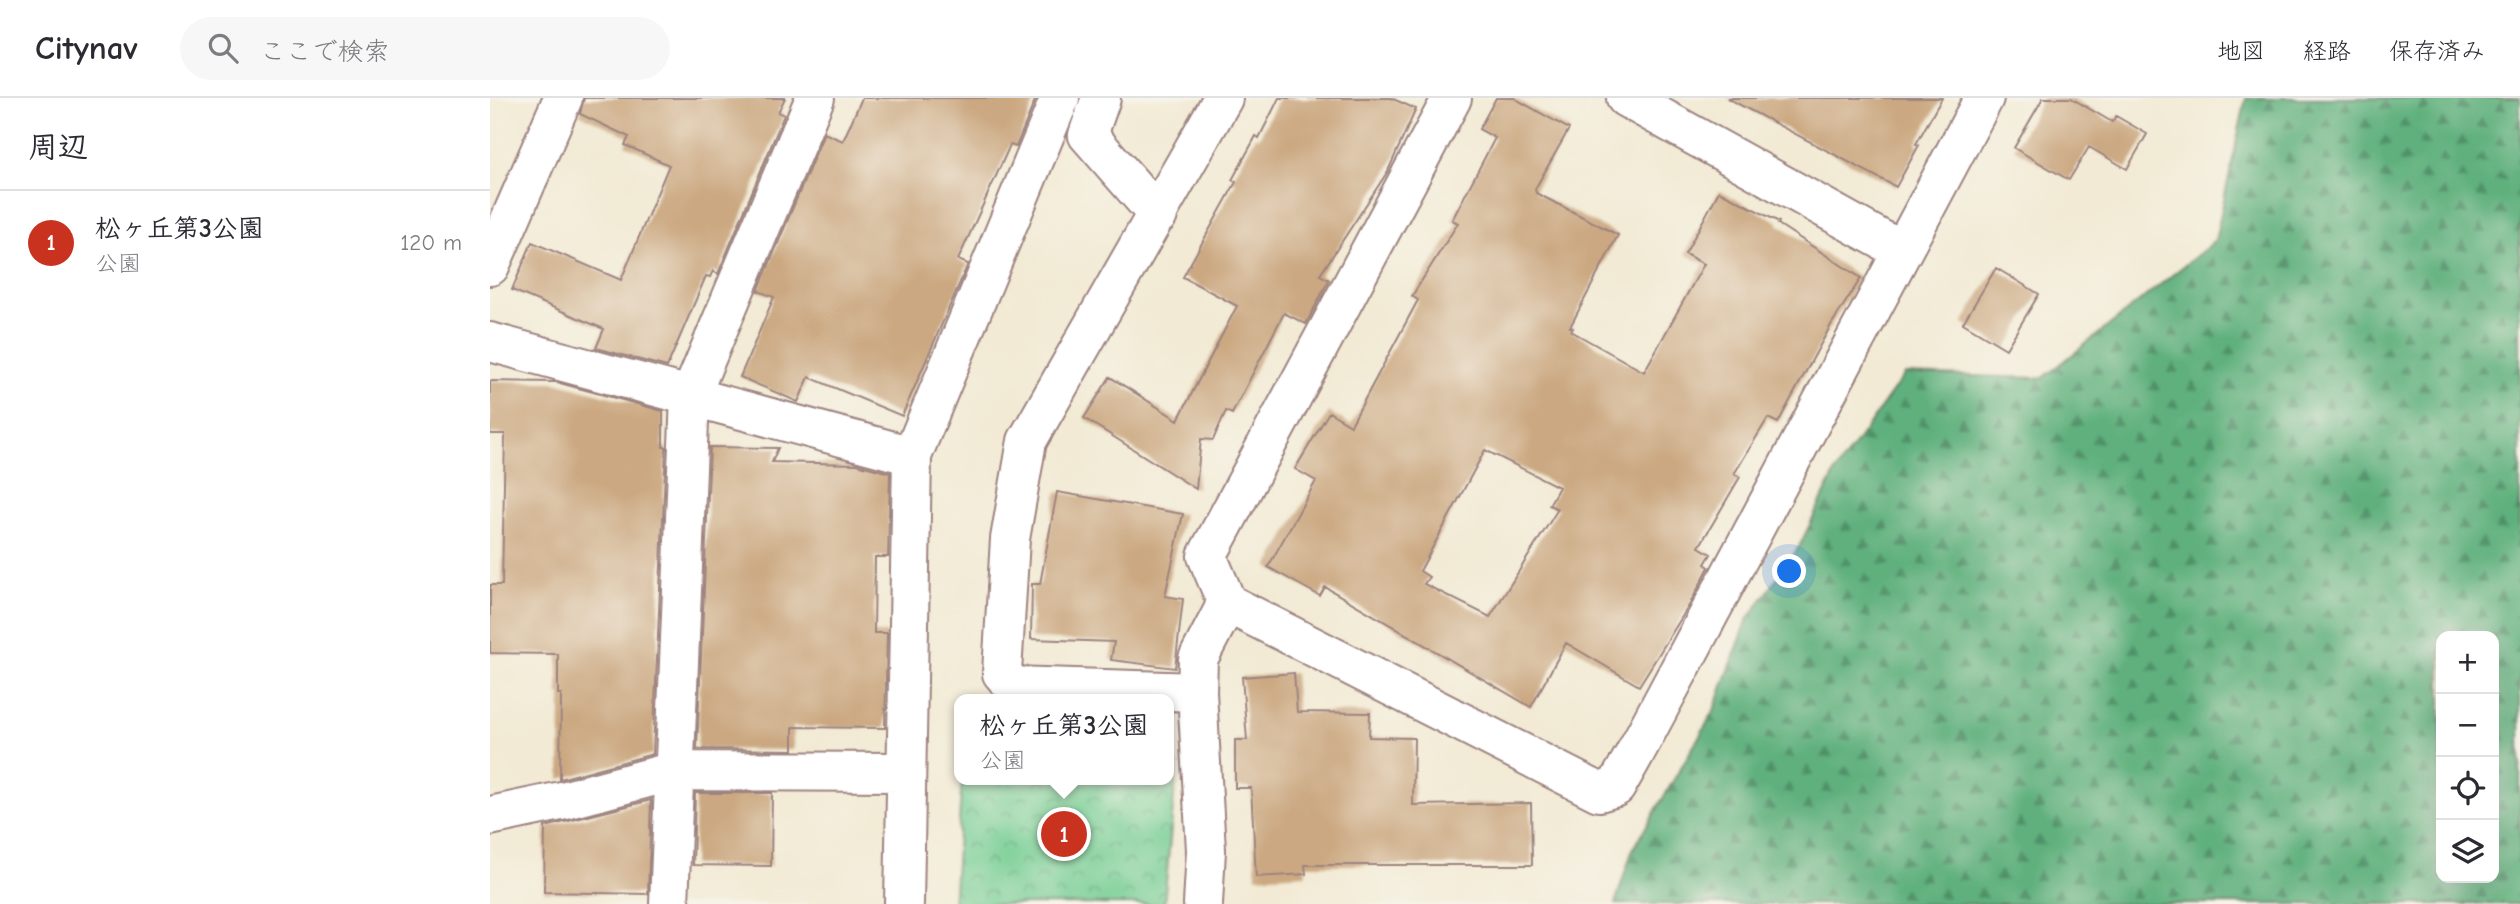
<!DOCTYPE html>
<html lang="ja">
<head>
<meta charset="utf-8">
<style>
  :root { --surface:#fff; --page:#f7f7f7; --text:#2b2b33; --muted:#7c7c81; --line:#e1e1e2; --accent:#c8321e }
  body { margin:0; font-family:"Comic Neue","Klee One",sans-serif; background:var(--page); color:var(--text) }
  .controls { position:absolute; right:21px; bottom:21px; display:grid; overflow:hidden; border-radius:14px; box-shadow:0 7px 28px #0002 }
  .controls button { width:63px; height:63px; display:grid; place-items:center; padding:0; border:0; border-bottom:2px solid var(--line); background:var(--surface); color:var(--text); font:35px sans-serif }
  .you { position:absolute; left:1300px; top:474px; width:24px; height:24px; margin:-18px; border:5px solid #fff; border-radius:50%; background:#1a73e8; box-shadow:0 0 0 10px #1a73e833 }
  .badge { display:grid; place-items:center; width:46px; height:46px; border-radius:50%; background:var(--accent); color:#fff; font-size:23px; font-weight:700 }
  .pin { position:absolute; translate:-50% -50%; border:4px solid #fff; box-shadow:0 2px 7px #0006 }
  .popup { position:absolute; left:464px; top:596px; width:220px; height:91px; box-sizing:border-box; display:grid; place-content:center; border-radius:14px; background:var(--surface); filter:drop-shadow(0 2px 5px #0005); font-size:23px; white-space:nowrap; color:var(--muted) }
  .popup b { font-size:26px; color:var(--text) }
  .popup::after { content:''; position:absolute; left:50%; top:100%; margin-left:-14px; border:14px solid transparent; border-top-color:var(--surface) }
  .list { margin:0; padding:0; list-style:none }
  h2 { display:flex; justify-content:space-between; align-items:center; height:91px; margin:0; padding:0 28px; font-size:30px }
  h2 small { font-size:23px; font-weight:400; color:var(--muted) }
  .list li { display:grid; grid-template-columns:46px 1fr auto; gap:21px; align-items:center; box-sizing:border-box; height:105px; padding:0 28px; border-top:2px solid var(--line) }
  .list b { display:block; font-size:26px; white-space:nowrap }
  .list p { margin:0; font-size:23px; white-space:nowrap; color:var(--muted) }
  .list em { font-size:23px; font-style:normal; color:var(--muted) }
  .icon { flex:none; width:38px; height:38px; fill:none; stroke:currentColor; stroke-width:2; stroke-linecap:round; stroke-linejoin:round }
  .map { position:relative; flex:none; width:2030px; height:806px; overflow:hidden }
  header { display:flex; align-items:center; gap:42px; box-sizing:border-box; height:98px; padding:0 35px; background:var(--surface); border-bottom:2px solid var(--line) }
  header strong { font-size:33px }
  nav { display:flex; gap:38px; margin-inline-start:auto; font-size:24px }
  .search { width:490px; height:63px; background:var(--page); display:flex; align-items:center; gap:18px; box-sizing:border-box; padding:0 24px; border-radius:38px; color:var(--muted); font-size:26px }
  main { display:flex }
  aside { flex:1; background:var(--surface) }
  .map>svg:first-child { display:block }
  .forest { fill:url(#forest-firs); stroke:#546854; stroke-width:2; fill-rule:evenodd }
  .park { fill:url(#park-crowns); stroke:#5e765f; stroke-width:2 }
  .building { fill:#cba881; fill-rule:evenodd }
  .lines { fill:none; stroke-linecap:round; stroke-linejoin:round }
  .minor-casing { stroke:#9e8480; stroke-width:42 }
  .minor { stroke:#fff; stroke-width:38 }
</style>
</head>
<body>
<header>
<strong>Citynav</strong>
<div class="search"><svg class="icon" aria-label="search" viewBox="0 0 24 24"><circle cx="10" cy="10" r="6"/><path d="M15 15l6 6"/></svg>ここで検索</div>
<nav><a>地図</a><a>経路</a><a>保存済み</a></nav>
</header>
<main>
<aside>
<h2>周辺<small></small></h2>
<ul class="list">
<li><span class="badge">1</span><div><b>松ヶ丘第3公園</b><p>公園</p></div><em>120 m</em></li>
</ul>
</aside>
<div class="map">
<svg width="2030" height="806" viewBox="0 0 2030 806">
  <defs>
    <pattern id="forest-firs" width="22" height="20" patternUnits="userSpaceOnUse" patternTransform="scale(1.75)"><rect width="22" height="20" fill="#5eb07d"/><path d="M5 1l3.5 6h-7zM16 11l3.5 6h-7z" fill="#508f67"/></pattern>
    <pattern id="park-crowns" width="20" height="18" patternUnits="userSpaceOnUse" patternTransform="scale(1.75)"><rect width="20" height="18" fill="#73cd93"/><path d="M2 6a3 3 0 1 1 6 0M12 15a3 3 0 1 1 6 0" fill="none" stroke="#60a678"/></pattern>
  </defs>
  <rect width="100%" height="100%" fill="#f7f3e8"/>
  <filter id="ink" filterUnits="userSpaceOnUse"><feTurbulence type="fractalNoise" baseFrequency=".0143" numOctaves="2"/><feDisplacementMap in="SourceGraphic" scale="14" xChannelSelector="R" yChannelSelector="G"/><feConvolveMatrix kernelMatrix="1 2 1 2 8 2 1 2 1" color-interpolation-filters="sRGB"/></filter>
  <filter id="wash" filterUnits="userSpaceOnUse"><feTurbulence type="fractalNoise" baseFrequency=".00686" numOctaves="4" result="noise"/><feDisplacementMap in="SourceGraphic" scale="28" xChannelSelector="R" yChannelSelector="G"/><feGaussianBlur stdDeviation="1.57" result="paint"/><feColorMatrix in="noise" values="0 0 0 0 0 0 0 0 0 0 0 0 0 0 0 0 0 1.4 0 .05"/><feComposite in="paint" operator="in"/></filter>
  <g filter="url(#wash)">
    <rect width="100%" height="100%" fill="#f2ead4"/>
    <path class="forest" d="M1756,0H2030V806H1125L1142,753L1223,615L1257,523L1309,449L1346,373L1415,276L1553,280L1725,143ZM1951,538H2004V780H1951Z"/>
    <path class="park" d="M679,664L687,665L674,806H463L472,682H679Z"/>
    <g id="blocks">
      <path class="building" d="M94,0H295L288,14L294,17L228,176L223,173L220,179L216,178L177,269L106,250L114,231L22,192L42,144L131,182L179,67L135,47L139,39L90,16Z
        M372,0H546L526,49L520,47L468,162L478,166L412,318L319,279L308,304L250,279L284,199L268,193L334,35L353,43Z
        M789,0H901L926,11L898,73L830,177L839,182L816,226L794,215L742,316L736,313L723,342L711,341L706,391L594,320L620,279L688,322L747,208L693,179L746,84L742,82L766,38L769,40Z
        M1006,0H1024L1079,31L1045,91L1046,95L1128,137L1080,229L1083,230L1081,233L1154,274L1214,166L1195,156L1229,93L1289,124L1288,126L1371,180L1341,227L1288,325L1278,320L1244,376L1250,379L1209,449L1221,456L1215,466L1219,469L1200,506L1149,588L1076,545L1041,609L835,489L830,498L778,469L826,383L805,371L839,314L861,327L928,202L922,198L968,125L962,122L1005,40L989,31ZM995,352L1069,389L1059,407L1068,411L1000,519L934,486L939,479L930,473Z
        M1237,0H1452L1426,46L1429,47L1406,89Z
        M1553,0H1581L1622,24L1626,18L1657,36L1637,71L1599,49L1579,82L1524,50Z
        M1506,170L1549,196L1516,251L1473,225Z
        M0,283L66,284L173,313V349H176L163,656L70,681L71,596H68V556L0,555V487H12L15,336H0Z
        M220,349L288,350L282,364L367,366L400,375L398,459H385L384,535H397L395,630L303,629V652L207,651Z
        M567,394L693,416L675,498L693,501L685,570L621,562L624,544L541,541L542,486H550Z
        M804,575L807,614L880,615L879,639L924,640L923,707L1041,705L1042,767H815L816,776L766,779L761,690H745V642H757L752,579Z
        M205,695H282L281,768L203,767Z
        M161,702L158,796L54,794L55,729Z"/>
    </g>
  </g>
  <g filter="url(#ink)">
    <use href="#blocks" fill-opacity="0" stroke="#9e8480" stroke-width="2"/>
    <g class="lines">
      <g class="minor-casing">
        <path id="minor" d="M611,0L598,37L668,117
          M962,0L717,458L737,505L1109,694L1126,689L1144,657L1494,0
          M1136,0L1412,153
          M0,168L73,0
          M0,244L422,358
          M707,594L523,588L512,575L520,441L537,343L733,0
          M0,718L76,702L184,673L415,674
          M179,806L200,299L325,0
          M414,806L422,358L570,0
          M713,806L716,752L707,594L708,561L737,505"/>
      </g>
      <use href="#minor" class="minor"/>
    </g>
  </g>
</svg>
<div class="controls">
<button>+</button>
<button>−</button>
<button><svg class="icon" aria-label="locate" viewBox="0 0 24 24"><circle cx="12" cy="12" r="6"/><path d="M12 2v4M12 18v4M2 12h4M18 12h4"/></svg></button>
<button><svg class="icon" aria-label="layers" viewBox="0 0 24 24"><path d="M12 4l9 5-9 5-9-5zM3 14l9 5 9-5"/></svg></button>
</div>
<div class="you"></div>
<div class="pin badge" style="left:574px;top:736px">1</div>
<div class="popup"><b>松ヶ丘第3公園</b>公園</div>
</div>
</main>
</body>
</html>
